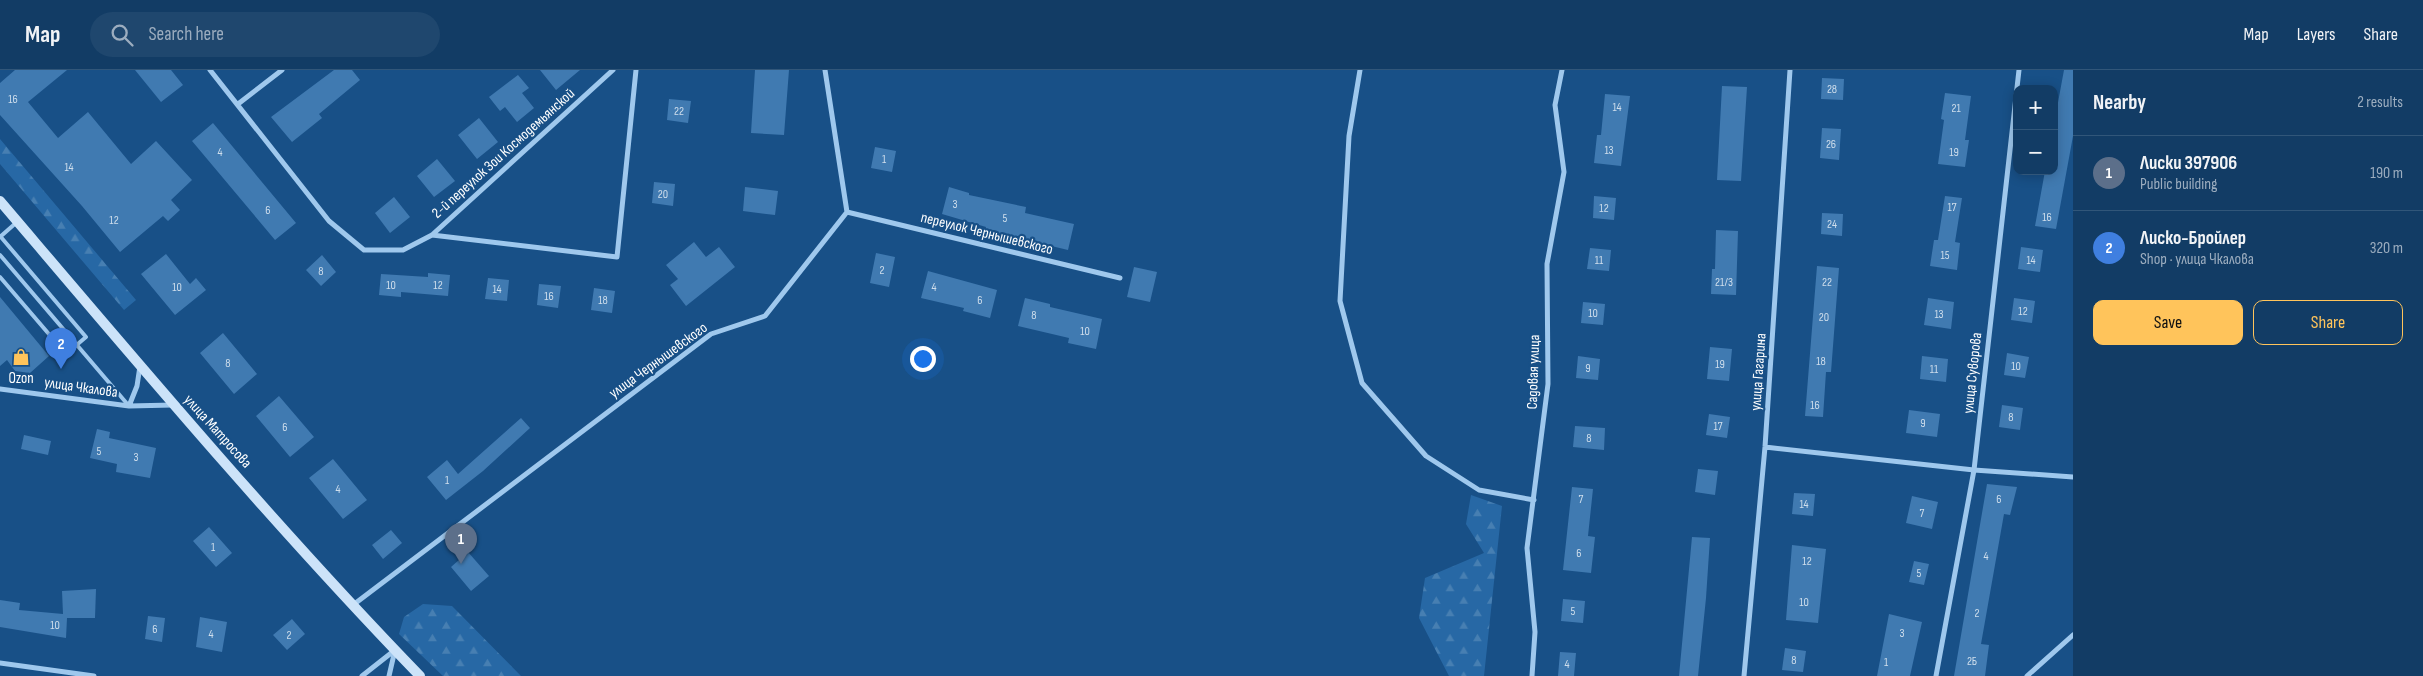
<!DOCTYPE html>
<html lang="en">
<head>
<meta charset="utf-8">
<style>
  :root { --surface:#123c65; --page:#1f476e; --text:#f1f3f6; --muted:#9cadbf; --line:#315679; --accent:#ffc45b }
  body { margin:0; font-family:"Sofia Sans Condensed",sans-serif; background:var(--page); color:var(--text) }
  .controls { position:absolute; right:15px; top:15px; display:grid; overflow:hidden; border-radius:10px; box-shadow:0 2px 12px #0003 }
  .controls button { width:45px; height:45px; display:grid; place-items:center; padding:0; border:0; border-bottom:1px solid var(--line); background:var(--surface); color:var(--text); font:25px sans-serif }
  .you { position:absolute; left:922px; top:288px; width:18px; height:18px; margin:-12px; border:4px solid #fff; border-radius:50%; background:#1a73e8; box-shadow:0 0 0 8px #1a73e833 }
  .badge { display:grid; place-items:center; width:32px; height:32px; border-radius:50%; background:var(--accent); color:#fff; font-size:16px; font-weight:700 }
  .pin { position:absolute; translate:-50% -41px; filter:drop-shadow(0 1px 2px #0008) }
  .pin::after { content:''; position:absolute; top:26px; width:18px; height:15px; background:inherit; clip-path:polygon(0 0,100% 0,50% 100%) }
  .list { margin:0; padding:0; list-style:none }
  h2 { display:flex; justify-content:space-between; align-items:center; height:65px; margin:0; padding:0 20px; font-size:21px }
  h2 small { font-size:16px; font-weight:400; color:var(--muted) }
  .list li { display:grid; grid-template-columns:32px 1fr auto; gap:15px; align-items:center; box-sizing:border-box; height:75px; padding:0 20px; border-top:1px solid var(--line) }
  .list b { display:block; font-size:19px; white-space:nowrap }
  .list p { margin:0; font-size:16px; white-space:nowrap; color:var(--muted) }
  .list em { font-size:16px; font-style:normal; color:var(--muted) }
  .actions { display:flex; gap:10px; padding:15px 20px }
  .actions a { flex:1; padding:11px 0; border:1px solid var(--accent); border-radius:10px; text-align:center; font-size:18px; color:var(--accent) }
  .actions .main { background:var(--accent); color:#111 }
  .icon { flex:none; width:28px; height:28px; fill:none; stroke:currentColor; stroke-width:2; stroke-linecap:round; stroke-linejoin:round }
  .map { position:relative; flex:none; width:2073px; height:606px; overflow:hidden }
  header { display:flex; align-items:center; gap:30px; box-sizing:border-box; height:70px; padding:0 25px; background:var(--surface); border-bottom:1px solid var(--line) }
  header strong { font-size:24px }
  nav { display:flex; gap:28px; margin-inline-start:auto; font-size:18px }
  .search { width:350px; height:45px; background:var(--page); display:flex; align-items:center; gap:12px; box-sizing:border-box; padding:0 18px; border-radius:28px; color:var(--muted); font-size:19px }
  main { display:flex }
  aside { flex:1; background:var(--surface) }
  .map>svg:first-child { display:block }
  .forest { fill:url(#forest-firs) }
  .building { fill:#407ab1 }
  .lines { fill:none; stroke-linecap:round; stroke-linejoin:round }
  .service { stroke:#9fc8ed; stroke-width:4 }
  .minor { stroke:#9fc8ed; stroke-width:5 }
  .secondary { stroke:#cce3f9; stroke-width:10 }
  .labels { text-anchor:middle; stroke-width:4.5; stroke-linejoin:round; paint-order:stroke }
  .number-label { font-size:12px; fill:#cfdeec }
  .street-label { font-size:15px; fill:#fff; stroke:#185087 }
  .poi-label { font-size:15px; fill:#fff; stroke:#185087 }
</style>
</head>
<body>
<header>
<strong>Map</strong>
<div class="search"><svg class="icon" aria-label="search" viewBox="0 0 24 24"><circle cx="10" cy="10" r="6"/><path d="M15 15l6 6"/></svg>Search here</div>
<nav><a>Map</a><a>Layers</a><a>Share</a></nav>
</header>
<main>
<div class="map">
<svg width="2073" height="606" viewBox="0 0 2073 606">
  <defs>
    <pattern id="forest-firs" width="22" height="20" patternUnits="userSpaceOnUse" patternTransform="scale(1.25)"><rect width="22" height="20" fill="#2768a5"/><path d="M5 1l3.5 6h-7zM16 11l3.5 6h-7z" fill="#477fb2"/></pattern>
  </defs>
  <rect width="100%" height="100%" fill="#185087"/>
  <path class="forest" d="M0,69L136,230L124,240L0,94Z
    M1471,425L1502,436L1484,606H1449L1419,548L1425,508L1484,483L1466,454Z
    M423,534L452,536L521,606H443L399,564L404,547Z"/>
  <path class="building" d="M15,0H67L28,32L58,68L88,42L131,94L156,71L192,110L171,130L180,140L168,151L163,146L120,182L82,136L0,45V13Z
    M135,0H171L183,15L161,32Z
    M334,0H352L360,10L319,44L322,48L292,72L271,47Z
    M540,0H580L556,20Z
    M755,0H789L784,65L751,63Z
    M2064,0H2073V66L2056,159L2035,156L2045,101H2054V54Z
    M518,5L529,18L522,23L534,38L517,52L505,37L500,41L489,27Z
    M1822,8L1844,9L1843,30L1821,29Z
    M1722,16L1747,17L1741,111L1717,110Z
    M1945,23L1971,26L1965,70H1969L1965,97L1938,94L1944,50L1941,49Z
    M1605,24L1630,26L1621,96L1594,93L1597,65H1601Z
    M669,29L691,31L688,53L667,50Z
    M479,48L498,72L477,89L458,65Z
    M213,53L296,153L275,170L192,71Z
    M1822,58L1841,59L1839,90L1820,88Z
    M875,77L896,81L892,102L871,98Z
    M437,89L455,111L434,127L417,106Z
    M654,112L675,114L673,136L652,133Z
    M745,117L778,121L775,145L743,141Z
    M949,117L969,123V125L1026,137L1025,143L1074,154L1068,180L985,160L986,157L942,144Z
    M1594,126L1616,128L1614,150L1593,148Z
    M1945,126L1962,128L1955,172L1960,173L1957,200L1930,196L1934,170H1938Z
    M394,127L410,147L390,163L375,143Z
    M1822,143L1843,144L1842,166L1821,164Z
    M1716,160L1738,161L1736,225L1711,224L1712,199H1715Z
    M694,172L706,187L719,177L735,197L686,236L670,215L678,209L666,195Z
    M2021,177L2043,180L2040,202L2018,199Z
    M1590,178L1611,180L1609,201L1587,199Z
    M876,183L895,187L889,217L870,213Z
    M166,184L190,214L196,208L206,220L175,245L141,204Z
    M322,185L336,202L321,216L306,200Z
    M1817,196L1839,198L1831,302H1826L1823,347L1805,346Z
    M1134,197L1157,202L1150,232L1127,227Z
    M928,201L997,220L990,248L963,241L964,238L921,228Z
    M428,203L450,205L448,226L401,222V227L379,225L381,204L428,207Z
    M488,208L509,210L507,231L485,229Z
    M539,214L561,216L558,238L537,235Z
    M594,218L615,221L612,243L591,240Z
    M0,227L49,286L30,303L15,301L7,290L0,296Z
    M1025,228L1050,234V237L1102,249L1096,279L1068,273L1069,268L1018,256Z
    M1928,228L1954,232L1951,259L1924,255Z
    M2014,228L2035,231L2032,253L2011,250Z
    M1583,232L1605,234L1603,255L1581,253Z
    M223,263L257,304L234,324L200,283Z
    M1710,277L1732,279L1729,311L1707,309Z
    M2007,283L2029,287L2025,308L2004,305Z
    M1578,286L1600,289L1598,310L1576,308Z
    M1922,286L1948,289L1946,312L1920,309Z
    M279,326L314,367L290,387L256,346Z
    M2002,335L2023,338L2020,360L1999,357Z
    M1909,340L1940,344L1937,367L1906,363Z
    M1709,344L1730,347L1727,368L1706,365Z
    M521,348L530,358L483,401L446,430L427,407L447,390L458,404Z
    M1575,356L1605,358L1604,380L1573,377Z
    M97,359L110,362L109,368L156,378L150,408L116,402L117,394L90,388Z
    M24,365L51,371L48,385L21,379Z
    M333,389L367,430L343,449L309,408Z
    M1698,399L1718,401L1715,425L1695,422Z
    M1987,414L2017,417L2010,445L2004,444L1981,574L1989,575L1985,606H1954Z
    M1572,417L1593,419L1588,466L1595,467L1591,503L1563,500Z
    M1794,423L1815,424L1813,446L1792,444Z
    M1912,426L1938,432L1932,459L1906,453Z
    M209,457L232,483L216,497L193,471Z
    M391,460L402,473L383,489L372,475Z
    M1692,467L1710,468L1706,528L1698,606H1679Z
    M1792,475L1826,479L1818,553L1786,550Z
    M468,482L489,506L471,521L451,497Z
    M1914,491L1929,494L1924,515L1909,512Z
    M96,519L95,548H67L66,568L0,557V530L20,533L19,540L63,544L62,521Z
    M1563,529L1585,531L1583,553L1561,551Z
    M1889,544L1922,552L1910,606H1877Z
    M148,546L165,548L162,572L145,569Z
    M200,547L227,552L222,582L196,577Z
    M292,549L305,564L287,580L273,565Z
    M1785,578L1806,581L1803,602L1782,600Z
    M1560,582L1576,583L1574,606H1558Z"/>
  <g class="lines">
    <path class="service" d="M0,166L86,267L66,284L0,207
      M0,167L17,152
      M0,185L129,336"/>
    <path class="minor" d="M210,0L329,151L364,180H403L432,165L613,0
      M1360,0L1349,66L1340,231L1362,313L1426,386L1479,420L1534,430
      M238,34L282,0
      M847,142L1120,208
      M432,165L617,187L636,0
      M0,319L129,336L173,335
      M129,336L137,316L140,296
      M1765,377L1974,400L2073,407
      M353,535L711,264L765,246L847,142L825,0
      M0,593L94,606
      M362,606L395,580
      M389,606L395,580
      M1532,606L1535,562L1527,478L1548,314L1547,194L1564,102L1555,35L1562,0
      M1744,606L1765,377L1790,0
      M1936,606L1974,400L2019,0
      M2027,606L2073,565"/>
    <path class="secondary" d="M0,131C137,292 273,454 420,606"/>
  </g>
  <defs>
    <g id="shop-bare" transform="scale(1.35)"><path d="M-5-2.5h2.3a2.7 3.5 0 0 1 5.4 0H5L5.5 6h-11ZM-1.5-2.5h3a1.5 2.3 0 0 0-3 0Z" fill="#ffc45b" stroke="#185087" stroke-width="2.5" paint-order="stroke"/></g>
  </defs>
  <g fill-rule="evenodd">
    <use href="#shop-bare" x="21" y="287"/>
  </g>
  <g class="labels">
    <g class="number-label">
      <text x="1832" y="23">28</text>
      <text x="13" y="33">16</text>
      <text x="1617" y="41">14</text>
      <text x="1956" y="42">21</text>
      <text x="679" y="45">22</text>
      <text x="1831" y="78">26</text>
      <text x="1609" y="84">13</text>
      <text x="220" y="86">4</text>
      <text x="1954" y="86">19</text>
      <text x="884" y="93">1</text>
      <text x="69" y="101">14</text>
      <text x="663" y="128">20</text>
      <text x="955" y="138">3</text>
      <text x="1952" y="141">17</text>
      <text x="1604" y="142">12</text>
      <text x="268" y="144">6</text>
      <text x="2047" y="151">16</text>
      <text x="1005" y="152">5</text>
      <text x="114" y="154">12</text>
      <text x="1832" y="158">24</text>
      <text x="1945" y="189">15</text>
      <text x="1599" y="194">11</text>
      <text x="2031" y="194">14</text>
      <text x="882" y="204">2</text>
      <text x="321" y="205">8</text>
      <text x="1724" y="216">21/3</text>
      <text x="1827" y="216">22</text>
      <text x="391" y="219">10</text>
      <text x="438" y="219">12</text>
      <text x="177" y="221">10</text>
      <text x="934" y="221">4</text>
      <text x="497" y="223">14</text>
      <text x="549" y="230">16</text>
      <text x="603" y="234">18</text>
      <text x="980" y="234">6</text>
      <text x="2023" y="245">12</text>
      <text x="1593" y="247">10</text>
      <text x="1939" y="248">13</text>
      <text x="1034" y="249">8</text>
      <text x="1824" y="251">20</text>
      <text x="1085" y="265">10</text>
      <text x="1821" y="295">18</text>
      <text x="228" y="297">8</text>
      <text x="1720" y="298">19</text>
      <text x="2016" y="300">10</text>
      <text x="1588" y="302">9</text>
      <text x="1934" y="303">11</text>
      <text x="1815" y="339">16</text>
      <text x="2011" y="351">8</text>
      <text x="1923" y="357">9</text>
      <text x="1718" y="360">17</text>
      <text x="285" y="361">6</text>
      <text x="1589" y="372">8</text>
      <text x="99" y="385">5</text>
      <text x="136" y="391">3</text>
      <text x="447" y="414">1</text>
      <text x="338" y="423">4</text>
      <text x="1581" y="433">7</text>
      <text x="1999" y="433">6</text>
      <text x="1804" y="438">14</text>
      <text x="1922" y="447">7</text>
      <text x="213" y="481">1</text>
      <text x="1579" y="487">6</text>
      <text x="1986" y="490">4</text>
      <text x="1807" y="495">12</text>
      <text x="1919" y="507">5</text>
      <text x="1804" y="536">10</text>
      <text x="1573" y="545">5</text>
      <text x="1977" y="547">2</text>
      <text x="55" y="559">10</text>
      <text x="155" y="563">6</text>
      <text x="1902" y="567">3</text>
      <text x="211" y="568">4</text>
      <text x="289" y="569">2</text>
      <text x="1794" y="594">8</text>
      <text x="1972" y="595">2Б</text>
      <text x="1886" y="596">1</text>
      <text x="1567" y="598">4</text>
    </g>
    <g class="street-label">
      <text transform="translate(503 83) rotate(-42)" y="5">2-й переулок Зои Космодемьянской</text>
      <text transform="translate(987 163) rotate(14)" y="5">переулок Чернышевского</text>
      <text transform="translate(658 290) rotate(-36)" y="5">улица Чернышевского</text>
      <text transform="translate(1533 302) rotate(-88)" y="5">Садовая улица</text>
      <text transform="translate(1758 302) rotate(-86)" y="5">улица Гагарина</text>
      <text transform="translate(1972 303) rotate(-84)" y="5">улица Суворова</text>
      <text transform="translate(81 317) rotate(8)" y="5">улица Чкалова</text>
      <text transform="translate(218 361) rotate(48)" y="5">улица Матросова</text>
    </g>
    <g class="poi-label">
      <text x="21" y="313">Ozon</text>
    </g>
  </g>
</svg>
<div class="controls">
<button>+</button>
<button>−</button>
</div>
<div class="you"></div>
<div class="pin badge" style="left:461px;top:494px;background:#5c6f8a">1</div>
<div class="pin badge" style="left:61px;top:299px;background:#3f7fe0">2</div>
</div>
<aside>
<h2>Nearby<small>2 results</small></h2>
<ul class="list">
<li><span class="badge" style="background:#5c6f8a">1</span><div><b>Лиски 397906</b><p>Public building</p></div><em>190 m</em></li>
<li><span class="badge" style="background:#3f7fe0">2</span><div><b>Лиско-Бройлер</b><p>Shop · улица Чкалова</p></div><em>320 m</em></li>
</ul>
<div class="actions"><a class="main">Save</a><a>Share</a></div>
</aside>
</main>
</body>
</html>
